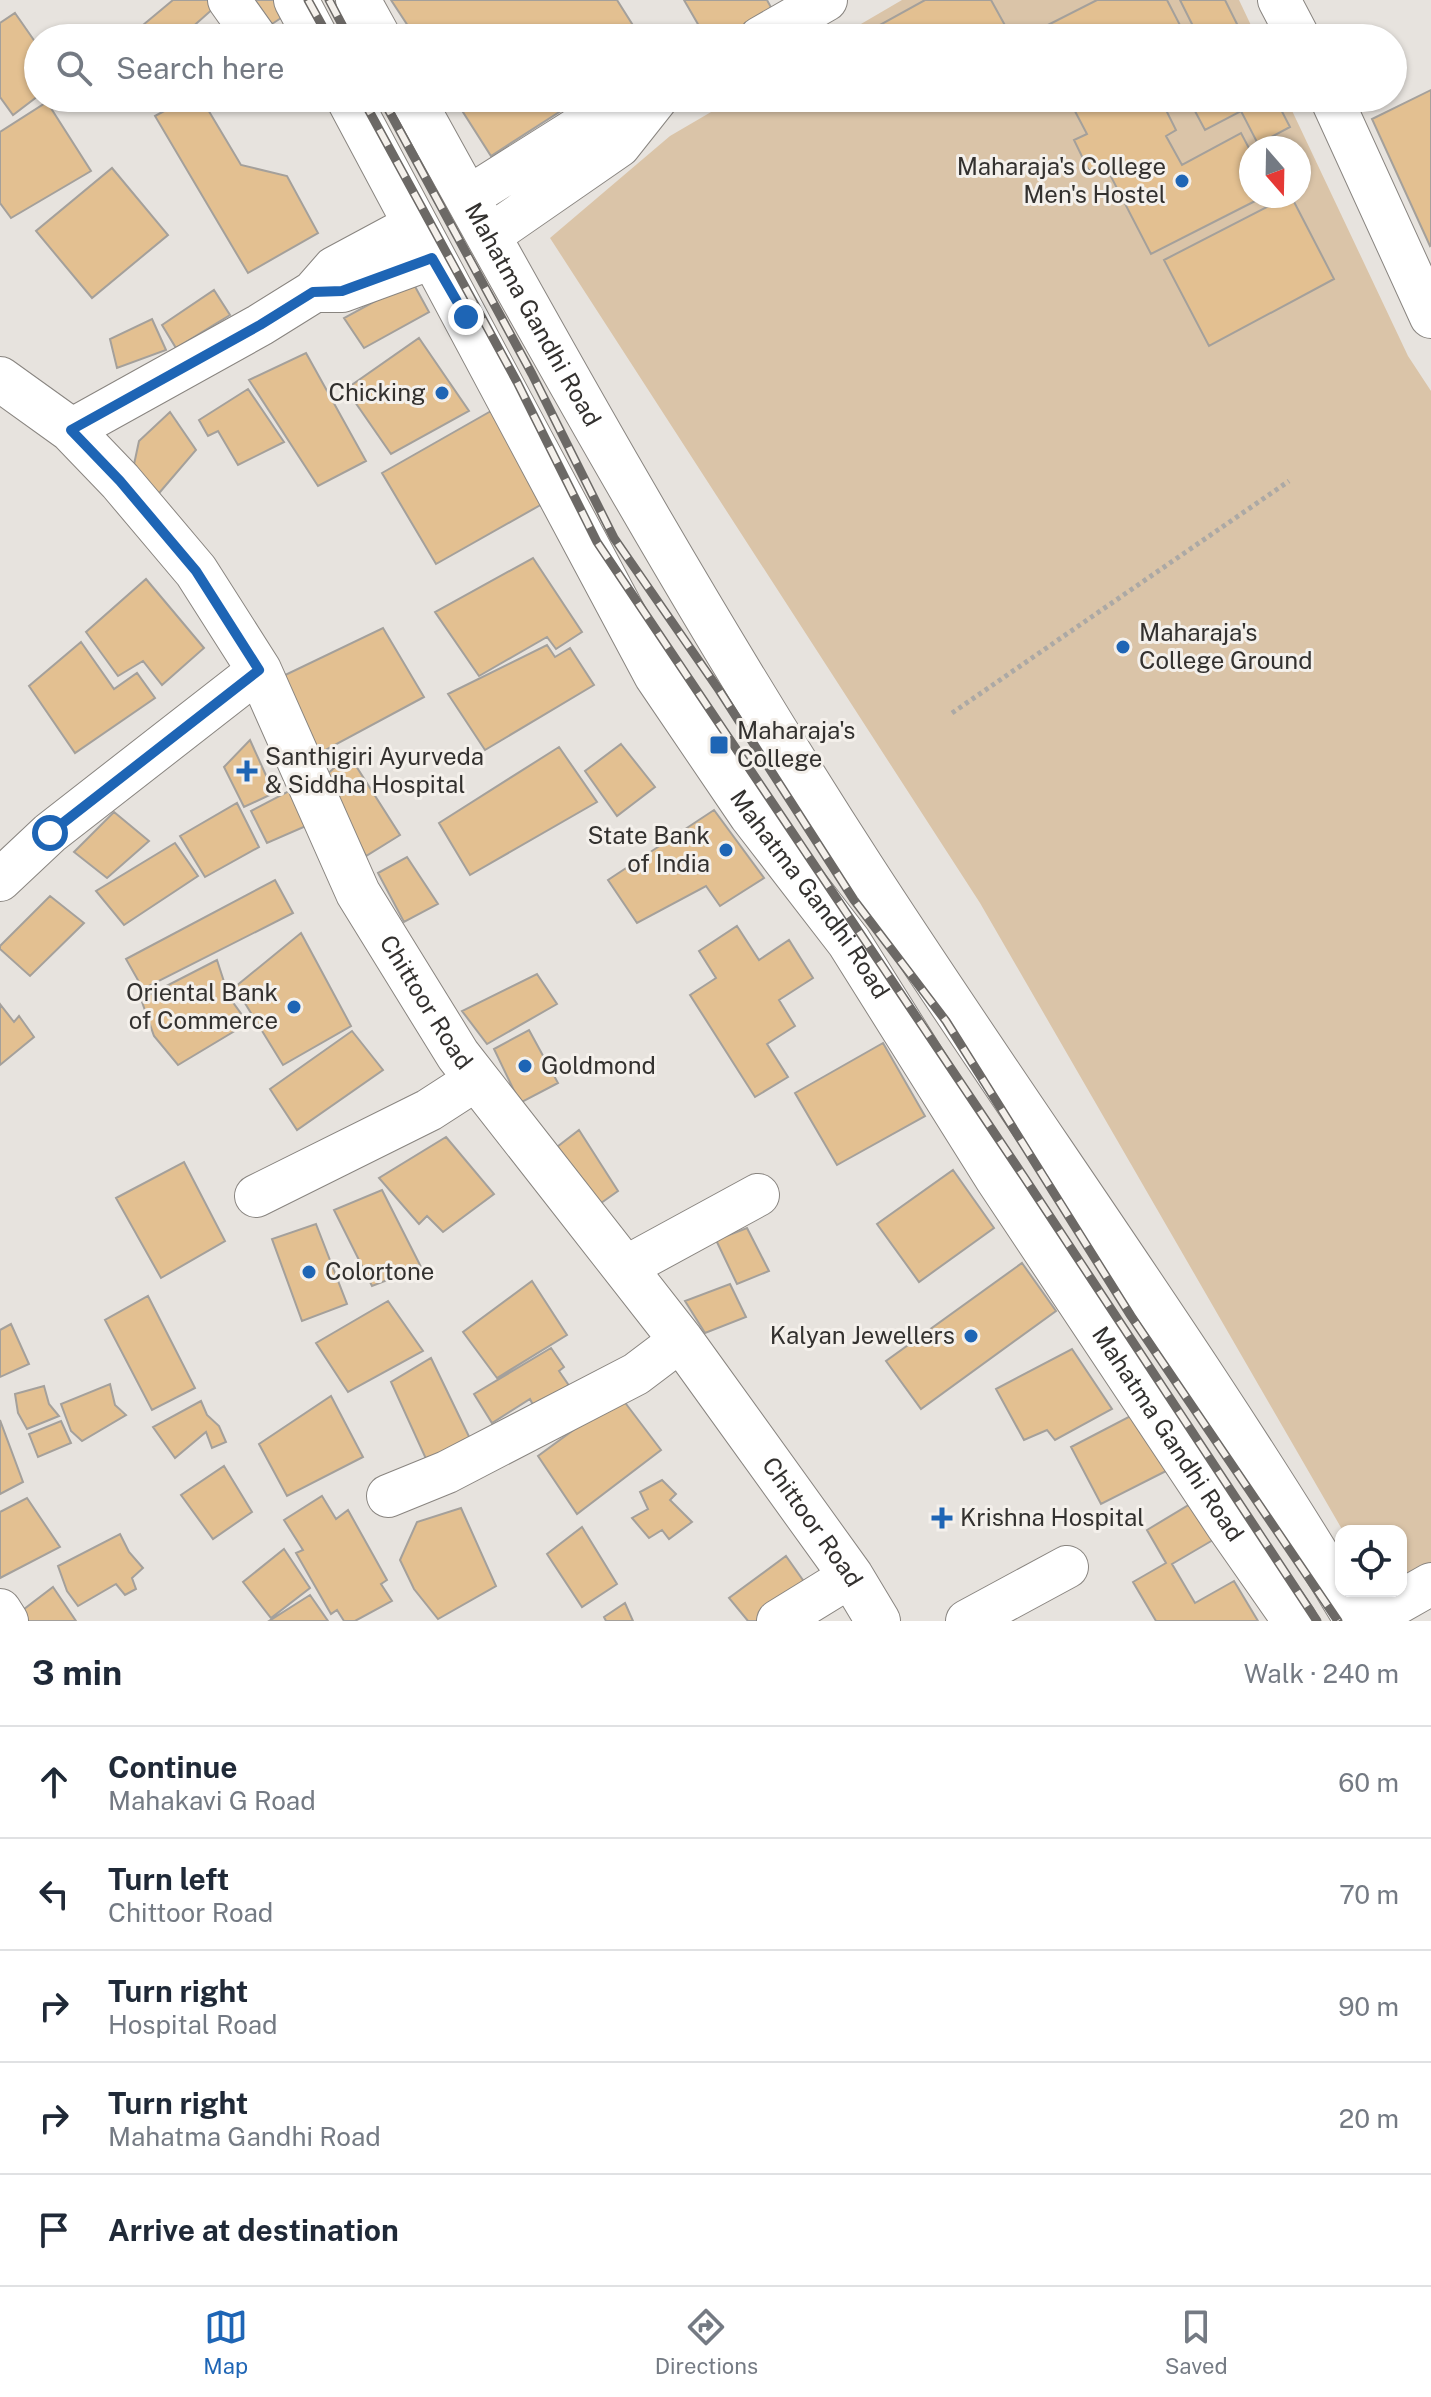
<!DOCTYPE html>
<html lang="en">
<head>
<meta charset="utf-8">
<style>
  :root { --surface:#fff; --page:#f2f2f3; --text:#1f2937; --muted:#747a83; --line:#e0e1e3; --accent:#1e65b5 }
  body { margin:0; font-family:"Public Sans",sans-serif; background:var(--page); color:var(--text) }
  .controls { position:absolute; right:24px; bottom:24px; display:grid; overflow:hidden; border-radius:16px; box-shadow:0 2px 6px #0004 }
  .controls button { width:72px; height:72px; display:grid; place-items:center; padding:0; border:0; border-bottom:2px solid var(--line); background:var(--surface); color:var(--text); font:40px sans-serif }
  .compass { position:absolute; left:1239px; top:136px; width:72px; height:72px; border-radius:50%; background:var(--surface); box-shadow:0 2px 6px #0004; rotate:160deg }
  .stop { position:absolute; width:24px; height:24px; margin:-18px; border:6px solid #1e65b5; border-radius:50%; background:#fff }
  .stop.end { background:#1e65b5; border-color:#fff; box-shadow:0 2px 8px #0008 }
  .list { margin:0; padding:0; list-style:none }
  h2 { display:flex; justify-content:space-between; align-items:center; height:104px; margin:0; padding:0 32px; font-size:34px }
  h2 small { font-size:26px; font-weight:400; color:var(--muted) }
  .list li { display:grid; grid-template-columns:52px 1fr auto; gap:24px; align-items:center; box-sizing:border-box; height:112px; padding:0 32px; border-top:2px solid var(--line) }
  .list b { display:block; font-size:30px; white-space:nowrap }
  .list p { margin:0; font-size:26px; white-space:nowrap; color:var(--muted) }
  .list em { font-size:26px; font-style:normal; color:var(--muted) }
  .icon { flex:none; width:44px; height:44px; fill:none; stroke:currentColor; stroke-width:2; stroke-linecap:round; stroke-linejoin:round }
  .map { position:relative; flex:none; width:1431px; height:1621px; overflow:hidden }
  .search { position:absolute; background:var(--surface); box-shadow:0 2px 6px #0004; left:24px; right:24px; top:24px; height:88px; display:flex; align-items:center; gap:20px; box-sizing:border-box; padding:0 28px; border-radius:44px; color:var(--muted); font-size:30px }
  .sheet { height:664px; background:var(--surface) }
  nav { display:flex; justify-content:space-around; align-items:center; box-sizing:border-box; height:112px; border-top:2px solid var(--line); background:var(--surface); font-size:22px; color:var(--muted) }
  nav a { display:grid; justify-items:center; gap:4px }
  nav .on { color:var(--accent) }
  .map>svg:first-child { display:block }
  .green { fill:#dac4a8; fill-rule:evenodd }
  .building { fill:#e3c091; stroke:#a4a09b; stroke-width:2 }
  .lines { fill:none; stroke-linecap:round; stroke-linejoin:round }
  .minor-casing { stroke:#898580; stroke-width:44 }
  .major-casing { stroke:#898580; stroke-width:46 }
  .path { stroke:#aca9a5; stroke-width:5; stroke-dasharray:4 4; stroke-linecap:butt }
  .minor { stroke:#fff; stroke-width:42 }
  .major { stroke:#fff; stroke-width:44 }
  .rail-casing { stroke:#6c6966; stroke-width:9 }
  .rail { stroke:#f4f0eb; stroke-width:6; stroke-dasharray:18; stroke-linecap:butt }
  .route { stroke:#1e65b5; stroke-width:10 }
  .poi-dot { fill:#1e65b5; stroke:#f4f0eb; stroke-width:3 }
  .labels { text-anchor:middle; stroke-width:6; stroke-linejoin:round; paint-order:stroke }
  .poi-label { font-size:24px; fill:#33312f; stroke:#f4f0eb; text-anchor:start }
  .street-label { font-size:24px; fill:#33312f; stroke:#f4f0eb }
</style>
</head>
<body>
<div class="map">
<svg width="1431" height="1621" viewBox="0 0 1431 1621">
  <rect width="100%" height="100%" fill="#e7e3de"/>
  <path class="green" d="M902,0H1239L1257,38H837Z
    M735,98H1286L1408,356L1431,391V1562L1401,1581V1531H1343L980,903L550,238L670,136ZM1251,148H1299V196H1251Z"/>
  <path class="building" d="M173,0H209L215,7L180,38H134L131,35Z
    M255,0H286L293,10L272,24Z
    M391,0H617L641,38H416Z
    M684,0H767L773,11L725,38H706Z
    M925,0H991L1012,38H871L867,32Z
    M1097,0H1167L1182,29L1164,38H1037L1034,32Z
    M1180,0H1225L1244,38H1178L1195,30Z
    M15,13L38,46V96L13,115L0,97V23Z
    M1431,90V245L1430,246L1372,119Z
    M188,98H201L241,165L287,176L318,233L248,273L155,116Z
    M454,98H581L491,156Z
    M1068,98H1160L1176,130L1166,136L1182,165L1241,133L1251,152V196H1265L1151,254L1104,163L1089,171L1074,140L1087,134Z
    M1188,98H1275L1290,127L1258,144L1241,111L1205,130Z
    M47,102L91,171L11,218L0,203V132Z
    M112,168L168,235L92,298L36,231Z
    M1288,196H1291L1334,279L1209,346L1164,260Z
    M412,281L429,312L364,348L344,318Z
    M214,290L230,315L176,348L162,325Z
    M152,319L166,350L117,368L110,339Z
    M419,338L469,411L391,454L346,389Z
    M306,353L366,461L318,486L249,380Z
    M248,389L284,442L238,465L218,431L208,436L199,420Z
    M491,411L544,503L436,564L382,473Z
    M170,412L196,450L154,499L133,469L139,441Z
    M533,558L582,632L556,649L547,637L479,676L435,612Z
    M146,579L204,648L162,685L143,661L118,676L86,632Z
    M383,628L424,697L320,753L281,677Z
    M81,642L114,689L137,673L155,698L75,753L29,686Z
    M547,645L555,657L570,648L594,685L485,750L448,694Z
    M250,740L274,793L244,807L224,767Z
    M621,744L655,787L617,816L585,771Z
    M559,747L597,802L470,875L439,823Z
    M349,755L400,835L366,856L325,776Z
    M289,791L306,826L267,843L251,811Z
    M237,803L259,847L205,877L180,836Z
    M714,810L764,878L720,906L706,886L637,923L608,880Z
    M114,812L149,841L107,878L74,852Z
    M175,843L198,876L124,925L96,891Z
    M407,857L438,904L404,922L378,873Z
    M275,880L293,913L143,989L126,959Z
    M50,896L84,923L30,976L0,949V946Z
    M737,926L759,960L789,940L813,978L779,1000L795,1026L767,1044L788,1077L755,1097L690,995L716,978L699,951Z
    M301,933L351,1026L283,1065L235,987Z
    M217,960L229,997L248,1023L178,1065L154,1036L141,999Z
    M537,974L557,1004L487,1044L462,1011Z
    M0,1004L14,1022L19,1016L34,1037L0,1065Z
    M529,1030L558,1083L520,1103L494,1049Z
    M352,1031L383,1070L297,1130L270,1089Z
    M883,1043L925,1116L837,1165L795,1093Z
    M579,1130L618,1191L587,1213L544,1157Z
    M446,1137L494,1194L443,1232L427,1216L419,1224L379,1178Z
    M184,1162L225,1241L161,1278L116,1198Z
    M953,1170L994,1228L919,1282L877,1224Z
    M382,1190L421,1267L372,1286L334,1210Z
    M316,1224L347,1304L302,1321L272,1239Z
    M747,1228L769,1271L737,1284L716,1240Z
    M1022,1263L1056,1311L921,1409L886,1361Z
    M532,1281L567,1335L497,1378L463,1332Z
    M730,1284L746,1317L705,1333L685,1301Z
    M148,1296L195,1388L152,1410L105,1320Z
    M388,1301L423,1351L348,1392L316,1343Z
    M11,1324L29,1364L0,1377V1330Z
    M551,1348L564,1367L559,1371L572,1390L535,1409L530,1399L492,1423L474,1394Z
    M1072,1349L1112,1409L1055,1440L1047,1430L1024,1440L996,1389Z
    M431,1358L476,1451L432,1472L391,1382Z
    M110,1384L115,1405L126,1415L82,1441L71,1431L61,1404Z
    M44,1386L49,1404L59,1416L27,1429L18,1413L15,1394Z
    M331,1396L363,1457L287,1496L259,1444Z
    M620,1396L661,1450L577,1514L538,1456Z
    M201,1401L207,1415L219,1426L226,1442L212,1448L206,1432L175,1458L153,1427Z
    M1142,1410L1172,1468L1101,1504L1071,1447Z
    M0,1420L23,1482L0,1494Z
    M61,1421L71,1443L38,1457L29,1434Z
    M224,1466L252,1512L213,1539L181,1495Z
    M662,1480L676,1494L670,1500L692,1522L669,1539L662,1530L649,1538L632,1518L648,1509L640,1492Z
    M322,1496L336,1519L348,1510L387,1580L381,1584L392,1601L355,1621H344L337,1610L331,1614L296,1553L303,1550L284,1520Z
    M27,1498L60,1547L0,1578V1512Z
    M1192,1503L1213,1540L1172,1564L1195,1603L1234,1581L1258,1621H1156L1133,1582L1166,1563L1147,1530Z
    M461,1508L496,1586L438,1619L414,1589L400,1560L417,1522Z
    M582,1527L617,1584L582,1607L547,1554Z
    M120,1534L129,1552L143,1568L132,1578L136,1589L125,1595L116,1584L78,1606L67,1591L58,1566Z
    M284,1549L310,1588L271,1618L243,1582Z
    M786,1556L812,1593L766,1621H748L729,1598Z
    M53,1587L76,1621H18L15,1616Z
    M310,1595L328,1621H269Z
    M625,1603L633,1621H606L604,1617Z"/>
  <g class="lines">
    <g class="minor-casing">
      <path id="minor" d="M229,0L256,38
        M1279,0L1299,38
        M760,38L826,0
        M1331,98L1431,317
        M467,198L597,116L652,98
        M489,236L619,146L657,98
        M322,291H342L432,258
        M71,430L260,325L313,292L334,268L414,225
        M0,880L50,833L259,670
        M256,1196L429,1110L477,1079
        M624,1268L758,1195
        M388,1496L447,1472L636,1374L681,1340
        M0,1610L7,1621
        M778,1621L851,1576
        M967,1621L1067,1567
        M1366,1621L1431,1584"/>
    </g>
    <g class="major-casing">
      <g id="major">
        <path d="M296,0L316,38"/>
        <path d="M358,0L379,38"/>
        <path id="s1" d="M348,98L656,675L751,815L849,942L997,1178L1228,1525L1295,1621"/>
        <path id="s2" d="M412,98C555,358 701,619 862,868C1025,1120 1203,1363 1357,1621"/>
        <path id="s3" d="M0,379L71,430L120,481L196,571L259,670L358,893L458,1055L681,1340L851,1576L878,1621"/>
      </g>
    </g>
    <path class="path" d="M952,713L1289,481"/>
    <use href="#minor" class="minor"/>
    <use href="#major" class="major"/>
    <g class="rail-casing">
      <path id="rail" d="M308,0L329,38
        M329,0L349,38
        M362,98L517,382L597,542L1024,1177L1317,1621
        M382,98L532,374L614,538L719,690L854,900L946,1021L1131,1316L1338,1621"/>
    </g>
    <use href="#rail" class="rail"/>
  </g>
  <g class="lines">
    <path class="route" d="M50,833L259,670L196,571L120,481L71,430L260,325L313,292L342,291L432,258L466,317"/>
  </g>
  <g class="poi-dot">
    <circle cx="1182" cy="181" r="8"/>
    <circle cx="442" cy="393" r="8"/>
    <circle cx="1123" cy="647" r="8"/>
    <rect x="709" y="735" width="20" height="20" rx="4"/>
    <path d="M243 759h8v8h8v8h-8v8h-8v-8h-8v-8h8z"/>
    <circle cx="726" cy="850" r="8"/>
    <circle cx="294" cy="1007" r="8"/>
    <circle cx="525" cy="1066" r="8"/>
    <circle cx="309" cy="1272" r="8"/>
    <circle cx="971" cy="1336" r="8"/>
    <path d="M938 1506h8v8h8v8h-8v8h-8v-8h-8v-8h8z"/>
  </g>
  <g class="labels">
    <g class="poi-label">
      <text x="1166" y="175" text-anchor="end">Maharaja's College<tspan x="1166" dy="28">Men's Hostel</tspan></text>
      <text x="426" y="401" text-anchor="end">Chicking</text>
      <text x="1139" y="641">Maharaja's<tspan x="1139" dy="28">College Ground</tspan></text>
      <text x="737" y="739">Maharaja's<tspan x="737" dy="28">College</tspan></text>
      <text x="265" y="765">Santhigiri Ayurveda<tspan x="265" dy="28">&amp; Siddha Hospital</tspan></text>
      <text x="710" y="844" text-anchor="end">State Bank<tspan x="710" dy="28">of India</tspan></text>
      <text x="278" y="1001" text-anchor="end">Oriental Bank<tspan x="278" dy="28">of Commerce</tspan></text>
      <text x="541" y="1074">Goldmond</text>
      <text x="325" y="1280">Colortone</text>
      <text x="955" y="1344" text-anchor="end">Kalyan Jewellers</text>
      <text x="960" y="1526">Krishna Hospital</text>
    </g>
    <g class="street-label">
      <text dy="8" stroke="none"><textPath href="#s2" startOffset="248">Mahatma Gandhi Road</textPath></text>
      <text dy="8" stroke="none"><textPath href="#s1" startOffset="922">Mahatma Gandhi Road</textPath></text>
      <text dy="8" stroke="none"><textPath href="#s3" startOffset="766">Chittoor Road</textPath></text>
      <text dy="8" stroke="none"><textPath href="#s1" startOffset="1570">Mahatma Gandhi Road</textPath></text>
      <text dy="8" stroke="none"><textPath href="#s3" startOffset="1414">Chittoor Road</textPath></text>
    </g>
  </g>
</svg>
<div class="controls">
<button><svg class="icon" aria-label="locate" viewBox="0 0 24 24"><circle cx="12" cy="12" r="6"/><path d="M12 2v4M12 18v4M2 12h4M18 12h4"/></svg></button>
</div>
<svg class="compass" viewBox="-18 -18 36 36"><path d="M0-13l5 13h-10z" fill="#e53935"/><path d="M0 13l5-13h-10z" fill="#747a83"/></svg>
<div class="stop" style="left:50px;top:833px"></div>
<div class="stop end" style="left:466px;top:317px"></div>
<div class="search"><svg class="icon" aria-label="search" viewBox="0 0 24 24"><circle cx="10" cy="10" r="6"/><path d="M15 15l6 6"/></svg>Search here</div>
</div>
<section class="sheet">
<h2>3 min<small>Walk · 240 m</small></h2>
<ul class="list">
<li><svg class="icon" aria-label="ahead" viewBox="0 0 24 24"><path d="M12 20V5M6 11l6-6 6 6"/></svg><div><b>Continue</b><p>Mahakavi G Road</p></div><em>60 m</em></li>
<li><svg class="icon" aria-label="left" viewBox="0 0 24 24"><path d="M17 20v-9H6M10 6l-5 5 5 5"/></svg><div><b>Turn left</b><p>Chittoor Road</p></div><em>70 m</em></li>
<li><svg class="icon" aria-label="right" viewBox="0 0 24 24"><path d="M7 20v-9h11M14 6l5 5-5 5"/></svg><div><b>Turn right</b><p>Hospital Road</p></div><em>90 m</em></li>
<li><svg class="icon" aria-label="right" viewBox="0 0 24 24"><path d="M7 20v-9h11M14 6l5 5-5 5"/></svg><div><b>Turn right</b><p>Mahatma Gandhi Road</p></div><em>20 m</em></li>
<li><svg class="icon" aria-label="arrive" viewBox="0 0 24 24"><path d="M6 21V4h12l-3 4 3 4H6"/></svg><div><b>Arrive at destination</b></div></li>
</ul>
</section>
<nav>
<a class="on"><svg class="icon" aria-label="map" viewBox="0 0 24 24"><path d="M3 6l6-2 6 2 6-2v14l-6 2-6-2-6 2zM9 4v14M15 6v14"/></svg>Map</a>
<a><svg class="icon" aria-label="directions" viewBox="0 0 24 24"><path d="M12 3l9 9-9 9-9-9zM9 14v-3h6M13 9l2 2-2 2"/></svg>Directions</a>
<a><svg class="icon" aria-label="saved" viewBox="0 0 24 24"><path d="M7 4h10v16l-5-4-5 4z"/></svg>Saved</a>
</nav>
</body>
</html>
